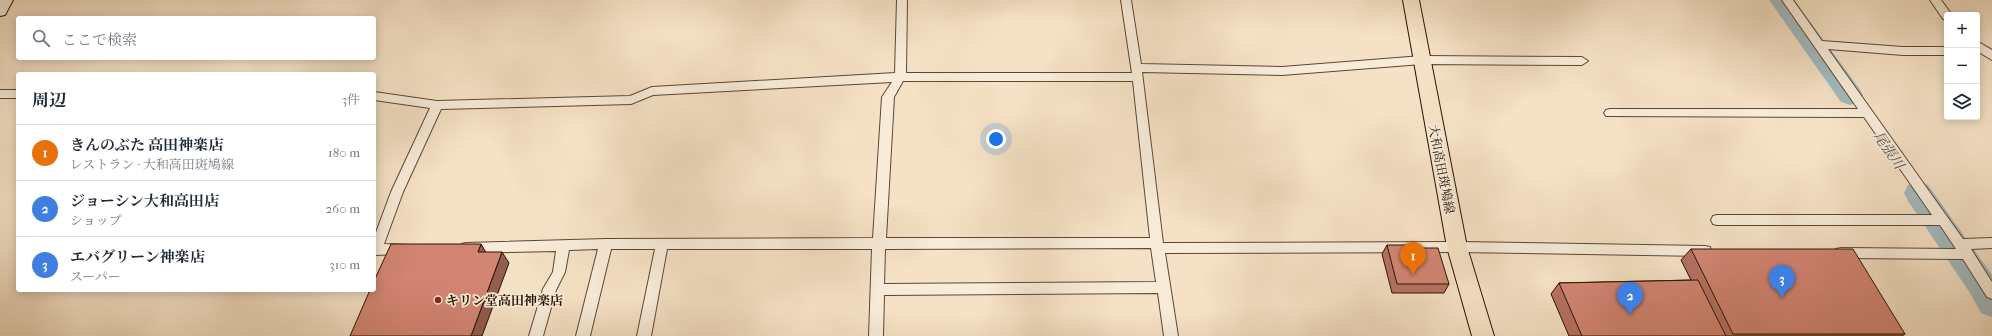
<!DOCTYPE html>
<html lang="ja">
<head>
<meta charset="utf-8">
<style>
  :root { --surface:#fff; --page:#f6f6f7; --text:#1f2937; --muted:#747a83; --line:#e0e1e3; --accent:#8f2418 }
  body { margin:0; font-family:"IM FELL French Canon","Noto Serif JP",serif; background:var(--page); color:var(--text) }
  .controls { position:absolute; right:12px; top:12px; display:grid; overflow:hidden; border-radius:4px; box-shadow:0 2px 10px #0003 }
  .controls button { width:36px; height:36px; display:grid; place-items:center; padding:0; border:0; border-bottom:1px solid var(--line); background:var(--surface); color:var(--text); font:20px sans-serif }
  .you { position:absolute; left:996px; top:139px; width:14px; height:14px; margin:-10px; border:3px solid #fff; border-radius:50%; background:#1a73e8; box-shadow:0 0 0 6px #1a73e833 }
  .badge { display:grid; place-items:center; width:26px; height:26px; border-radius:50%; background:var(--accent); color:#fff; font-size:13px; font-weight:700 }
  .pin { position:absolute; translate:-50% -33px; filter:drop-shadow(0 1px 2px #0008) }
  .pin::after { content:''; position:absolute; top:21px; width:14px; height:12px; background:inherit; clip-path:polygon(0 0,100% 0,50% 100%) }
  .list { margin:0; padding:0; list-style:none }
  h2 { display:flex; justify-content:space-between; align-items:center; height:52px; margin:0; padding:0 16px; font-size:17px }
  h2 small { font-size:13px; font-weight:400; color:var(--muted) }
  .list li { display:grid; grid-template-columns:26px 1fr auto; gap:12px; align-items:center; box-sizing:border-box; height:56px; padding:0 16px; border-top:1px solid var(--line) }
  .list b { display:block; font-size:15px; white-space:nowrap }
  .list p { margin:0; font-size:13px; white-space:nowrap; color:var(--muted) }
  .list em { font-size:13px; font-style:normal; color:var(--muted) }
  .icon { flex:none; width:22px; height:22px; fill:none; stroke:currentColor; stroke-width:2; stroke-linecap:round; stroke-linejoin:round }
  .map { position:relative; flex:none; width:1992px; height:336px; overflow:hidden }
  .search { position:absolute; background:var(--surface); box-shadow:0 2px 10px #0003; left:16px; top:16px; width:360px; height:44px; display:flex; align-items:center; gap:10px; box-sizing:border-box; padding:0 14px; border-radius:4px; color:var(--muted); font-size:15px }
  .panel { position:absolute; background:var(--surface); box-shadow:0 2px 10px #0003; left:16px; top:72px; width:360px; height:220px; border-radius:4px }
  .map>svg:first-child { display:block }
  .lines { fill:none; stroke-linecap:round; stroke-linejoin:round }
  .river { fill:#a2bbc0; fill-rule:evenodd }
  .street-casing { stroke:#5c4734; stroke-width:2 }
  .secondary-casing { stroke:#291403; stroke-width:2 }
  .primary-casing { stroke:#291403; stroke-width:2 }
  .street { fill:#f8ecd9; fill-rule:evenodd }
  .secondary { fill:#f8ecd9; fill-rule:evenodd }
  .primary { fill:#f5e1c5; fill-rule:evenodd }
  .wall { fill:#b57263; stroke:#291403 }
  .shaded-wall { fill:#935d50; stroke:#291403 }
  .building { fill:#d28573; stroke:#291403 }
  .poi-dot { fill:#8f2418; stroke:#f8ecd9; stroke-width:1.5 }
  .labels { text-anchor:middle; stroke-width:3.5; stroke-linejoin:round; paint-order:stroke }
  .street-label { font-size:13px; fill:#291403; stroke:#f8ecd9 }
  .poi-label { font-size:13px; font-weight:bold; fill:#291403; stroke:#f8ecd9; text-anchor:start }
  .water-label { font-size:14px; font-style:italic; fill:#534e45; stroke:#f8ecd9 }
</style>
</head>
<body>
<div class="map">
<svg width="1992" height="336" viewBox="0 0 1992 336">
  <rect width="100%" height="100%" fill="#f5e1c5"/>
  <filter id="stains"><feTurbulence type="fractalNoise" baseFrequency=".005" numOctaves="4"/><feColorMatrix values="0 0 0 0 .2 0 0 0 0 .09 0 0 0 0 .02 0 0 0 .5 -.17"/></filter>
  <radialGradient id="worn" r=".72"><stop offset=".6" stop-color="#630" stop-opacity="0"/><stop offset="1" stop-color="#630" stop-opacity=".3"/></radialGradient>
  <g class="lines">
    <path class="river" d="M1769,0H1794L1859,88L1863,95L1859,102L1850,105L1841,102Z
      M1918,182L1928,185L1992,275V317L1981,313L1970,293L1908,201L1904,193L1908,185Z"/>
    <g class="street-casing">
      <path id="street" d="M897,0H907L906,73H1132L1121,0H1131L1141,64L1282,67L1422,56L1582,57L1588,61L1582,65L1422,64L1282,75L1142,72L1163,243L1457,242L1705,246L1710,247L1711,251L1710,255L1705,256L1457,252L1165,253L1178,336H1164L1158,293L884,295L883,336H869L872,249H667L651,336H637L655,249H611L590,336H576L598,249L569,250L565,272L556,290L543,336H529L543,289L553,272L556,251L466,253L462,252L460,248L462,244L466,243L606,239L873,238L882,97L892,82L653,95L631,104L441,109L403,192L384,244L408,245L410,249L408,253L404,254L374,255V238L391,192L430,108L374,100V92L437,101L630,96L652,87L895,73ZM903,81H1133L1150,238H886L894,97ZM1151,248L1156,282L884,284L885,249Z
        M1782,0H1793L1822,41L1903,47H1947V55H1903L1828,49L1963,239L1992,238V248L1971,249L1992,282V299L1987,297L1963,259L1841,258L1836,257L1835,253L1836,249L1841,248L1956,249L1940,225H1717L1713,224L1711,220L1713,216L1717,215H1932L1864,117L1606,116L1604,113L1606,110L1610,109H1858Z
        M1930,0H1941L1952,15H1947V20L1943,19Z
        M1977,41L1992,50V60L1977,51Z
        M0,90H18V98H0Z"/>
    </g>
    <g class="secondary-casing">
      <path id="secondary" d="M0,0H13L5,15L0,16Z"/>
    </g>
    <g class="primary-casing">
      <path id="primary" d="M1403,0H1419L1467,247L1494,336H1472L1447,247Z"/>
    </g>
    <use href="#street" class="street"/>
    <use href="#secondary" class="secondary"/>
    <use href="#primary" class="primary"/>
  </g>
  <path class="wall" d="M1387,245L1449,284L1444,293H1392L1382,254Z
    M1691,249L1905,334L1902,336H1569L1551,294L1559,283L1691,280L1681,260Z"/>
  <path class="shaded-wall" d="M481,244L488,256L478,252Z
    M502,252L509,263L482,336H471Z"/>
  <path class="building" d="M391,244H481L478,252H502L471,336H350L370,290H374V281Z
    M1387,245H1412L1413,248H1438L1449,284H1397Z
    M1691,249H1853L1905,334H1733Z
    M1698,280L1726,336H1582L1559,283Z"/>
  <circle class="poi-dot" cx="438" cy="300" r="4"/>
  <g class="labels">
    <g class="street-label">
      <text transform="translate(1442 169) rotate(79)" y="5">大和高田斑鳩線</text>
    </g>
    <g class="poi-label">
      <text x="446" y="305">キリン堂高田神楽店</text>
    </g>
    <g class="water-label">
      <text transform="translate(1889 150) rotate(56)" y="5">尾張川</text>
    </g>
  </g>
  <rect width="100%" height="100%" filter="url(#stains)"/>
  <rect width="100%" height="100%" fill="url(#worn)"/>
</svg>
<div class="controls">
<button>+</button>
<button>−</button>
<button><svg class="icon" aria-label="layers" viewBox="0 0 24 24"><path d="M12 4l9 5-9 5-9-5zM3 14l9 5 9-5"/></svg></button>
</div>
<div class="you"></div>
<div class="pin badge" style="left:1413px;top:275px;background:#e8710a">1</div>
<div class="pin badge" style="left:1630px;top:315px;background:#3f7fe0">2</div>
<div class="pin badge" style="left:1782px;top:298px;background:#3f7fe0">3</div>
<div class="search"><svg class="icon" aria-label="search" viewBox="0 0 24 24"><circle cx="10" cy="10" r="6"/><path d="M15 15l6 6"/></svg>ここで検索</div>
<section class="panel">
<h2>周辺<small>3件</small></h2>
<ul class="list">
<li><span class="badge" style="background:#e8710a">1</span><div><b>きんのぶた 高田神楽店</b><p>レストラン · 大和高田斑鳩線</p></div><em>180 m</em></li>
<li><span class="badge" style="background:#3f7fe0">2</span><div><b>ジョーシン大和高田店</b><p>ショップ</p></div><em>260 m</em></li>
<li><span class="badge" style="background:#3f7fe0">3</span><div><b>エバグリーン神楽店</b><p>スーパー</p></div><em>310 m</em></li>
</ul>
</section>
</div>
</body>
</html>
